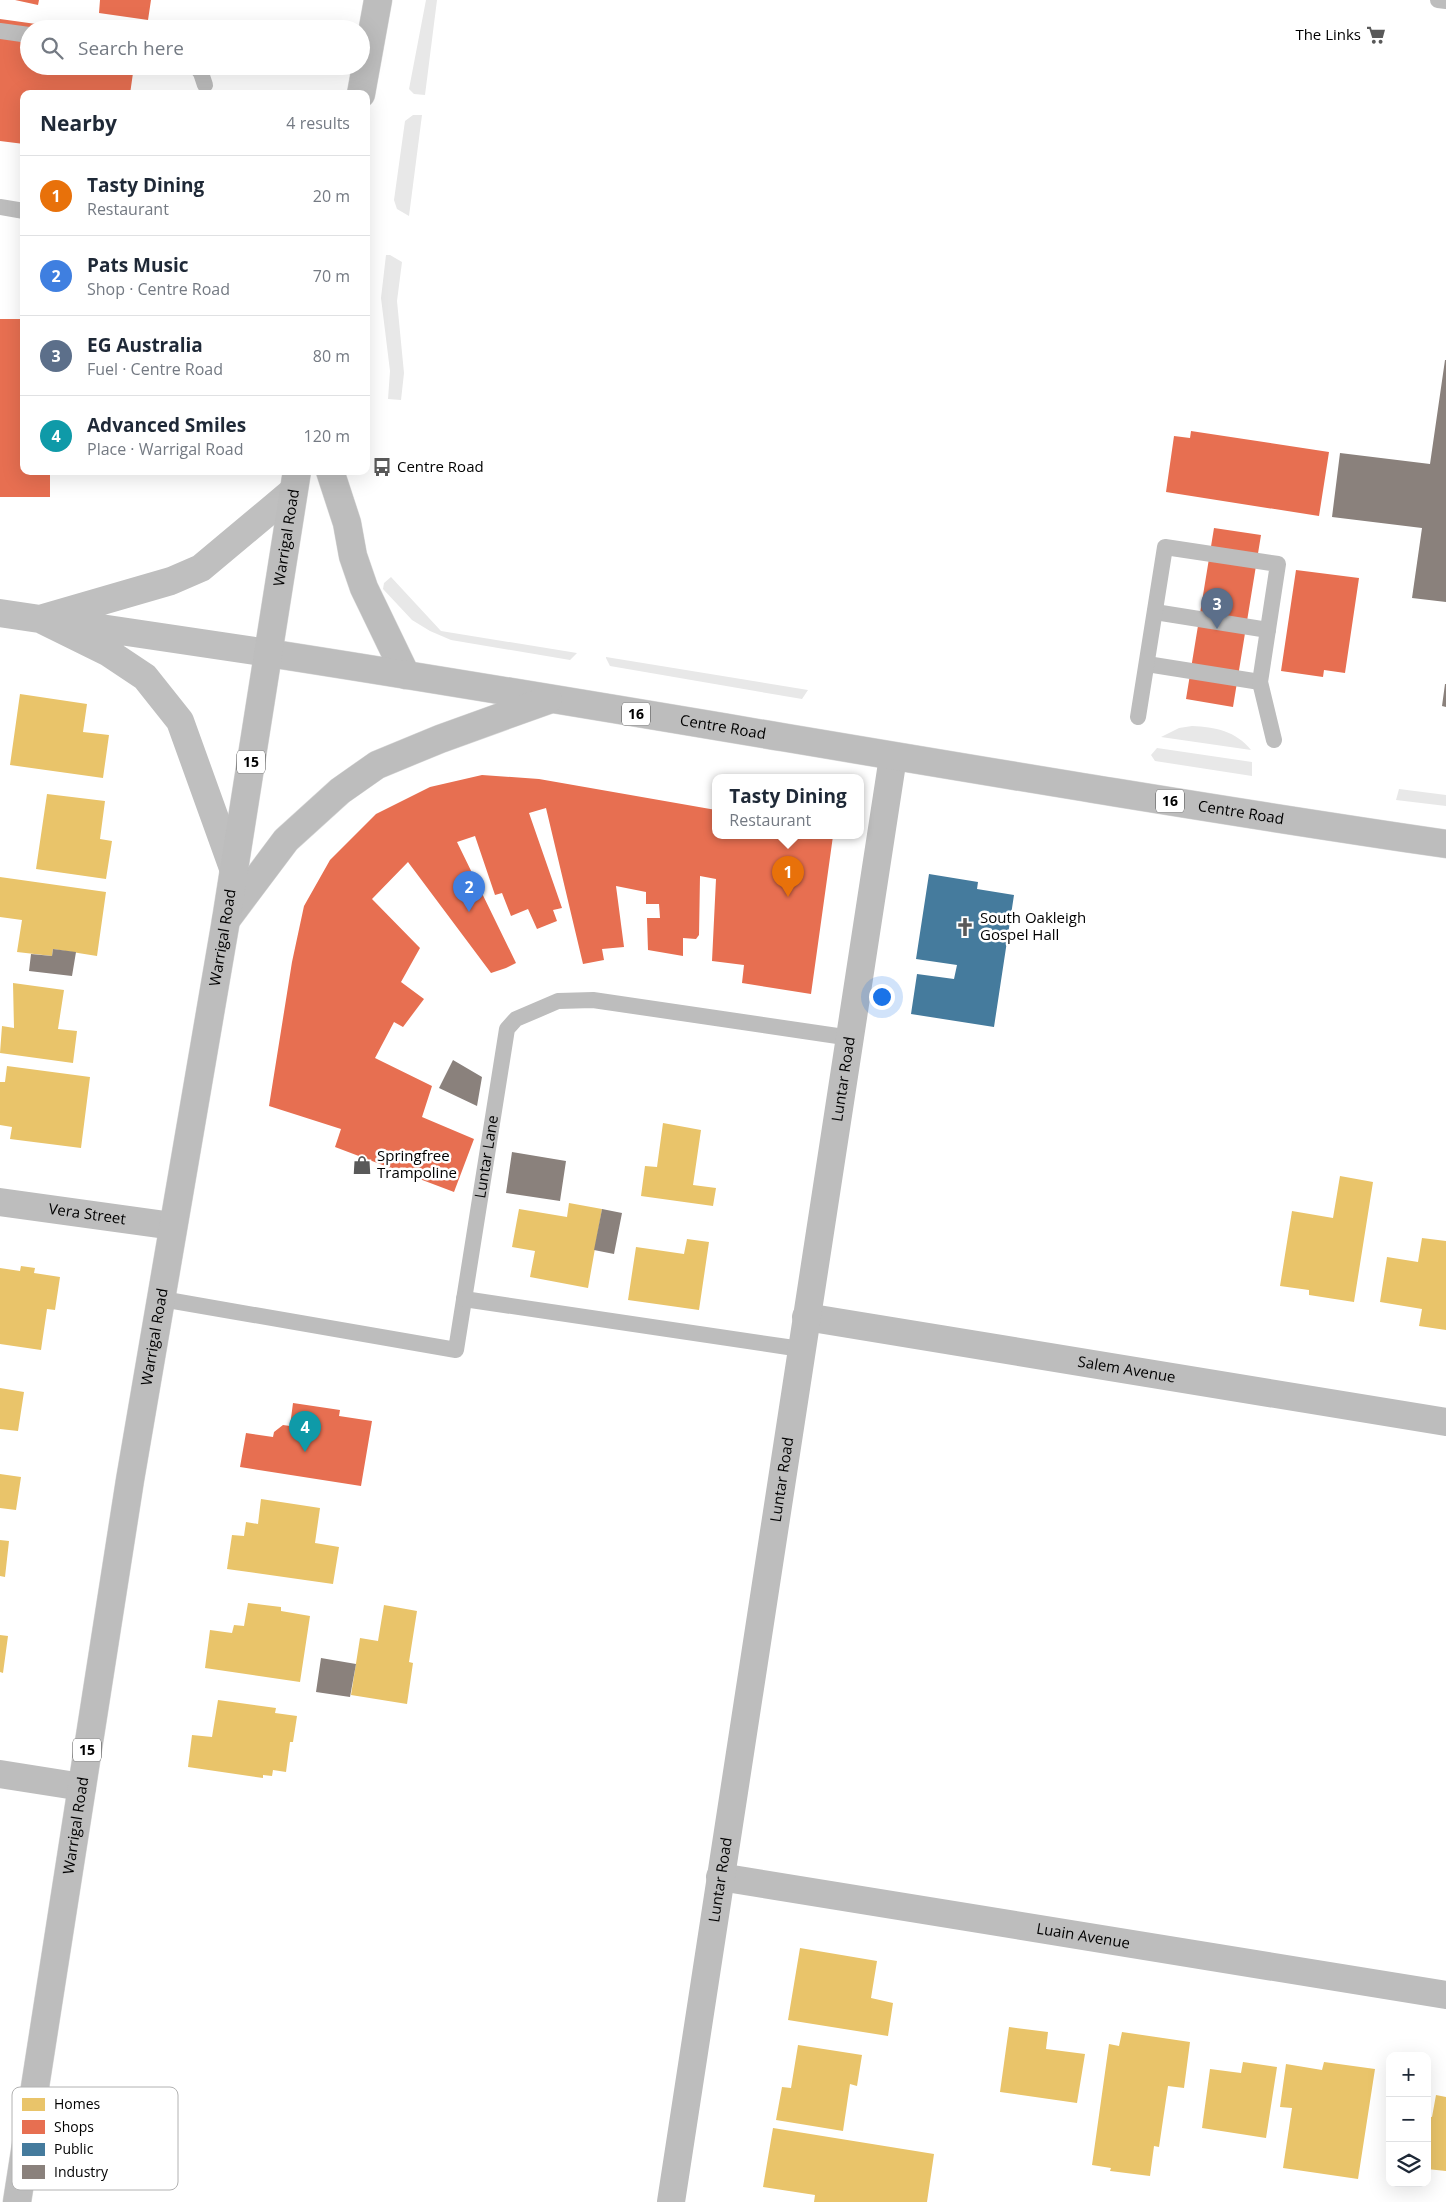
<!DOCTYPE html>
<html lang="en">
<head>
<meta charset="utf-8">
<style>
  :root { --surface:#fff; --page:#f6f6f7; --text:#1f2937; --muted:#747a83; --line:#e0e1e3; --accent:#b45309 }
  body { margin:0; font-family:"Open Sans",sans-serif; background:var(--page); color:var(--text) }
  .controls { position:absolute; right:15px; bottom:15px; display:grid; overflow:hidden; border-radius:10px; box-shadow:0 5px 20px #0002 }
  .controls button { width:45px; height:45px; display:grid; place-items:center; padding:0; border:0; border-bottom:1px solid var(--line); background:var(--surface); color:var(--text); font:25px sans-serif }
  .you { position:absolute; left:881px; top:996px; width:18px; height:18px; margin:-12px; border:4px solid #fff; border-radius:50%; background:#1a73e8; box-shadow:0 0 0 8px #1a73e833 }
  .badge { display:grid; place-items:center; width:32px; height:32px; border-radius:50%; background:var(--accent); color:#fff; font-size:16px; font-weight:700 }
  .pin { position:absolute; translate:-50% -41px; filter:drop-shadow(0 1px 2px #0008) }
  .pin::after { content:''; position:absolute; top:26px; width:18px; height:15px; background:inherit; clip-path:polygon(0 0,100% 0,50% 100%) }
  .popup { position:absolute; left:712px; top:774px; width:152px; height:65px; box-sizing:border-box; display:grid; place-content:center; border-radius:10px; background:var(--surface); filter:drop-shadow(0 1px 4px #0005); font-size:16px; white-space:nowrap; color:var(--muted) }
  .popup b { font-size:19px; color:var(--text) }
  .popup::after { content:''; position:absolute; left:50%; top:100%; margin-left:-10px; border:10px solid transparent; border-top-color:var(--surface) }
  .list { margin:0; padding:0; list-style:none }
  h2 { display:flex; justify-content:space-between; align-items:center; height:65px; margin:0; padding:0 20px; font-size:21px }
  h2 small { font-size:16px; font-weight:400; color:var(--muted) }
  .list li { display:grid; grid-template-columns:32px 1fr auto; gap:15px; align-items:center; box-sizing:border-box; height:80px; padding:0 20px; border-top:1px solid var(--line) }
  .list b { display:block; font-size:19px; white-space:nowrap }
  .list p { margin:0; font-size:16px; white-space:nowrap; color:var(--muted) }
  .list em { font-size:16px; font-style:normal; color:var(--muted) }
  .icon { flex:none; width:28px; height:28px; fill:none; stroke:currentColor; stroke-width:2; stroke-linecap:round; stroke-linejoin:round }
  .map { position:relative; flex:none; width:1446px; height:2202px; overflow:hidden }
  .search { position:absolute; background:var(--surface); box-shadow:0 5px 20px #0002; left:20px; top:20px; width:350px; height:55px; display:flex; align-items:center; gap:12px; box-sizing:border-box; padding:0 18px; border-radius:28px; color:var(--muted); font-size:19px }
  .panel { position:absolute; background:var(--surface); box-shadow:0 5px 20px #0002; left:20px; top:90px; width:350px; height:385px; border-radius:10px }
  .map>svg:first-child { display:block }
  .green { fill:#e8e8e8 }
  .homes { fill:#e9c46a }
  .shops { fill:#e76f51 }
  .public { fill:#457b9d }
  .industry { fill:#8a817c }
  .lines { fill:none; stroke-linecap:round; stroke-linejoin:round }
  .primary-casing { stroke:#dbdbdb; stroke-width:29 }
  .highway-casing { stroke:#dbdbdb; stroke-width:29 }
  .lane { stroke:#bdbdbd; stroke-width:16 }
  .street { stroke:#bdbdbd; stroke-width:28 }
  .secondary { stroke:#bfbfbf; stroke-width:28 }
  .primary { stroke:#bdbdbd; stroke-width:28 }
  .highway { stroke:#bdbdbd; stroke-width:28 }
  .labels { text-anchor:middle; stroke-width:5; stroke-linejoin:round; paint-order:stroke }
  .shield { fill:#fff; stroke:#4c4c4c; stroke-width:1 }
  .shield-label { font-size:14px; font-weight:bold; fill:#000 }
  .poi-label { font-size:15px; fill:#000; stroke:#fff; text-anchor:start }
  .street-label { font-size:15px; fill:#000; stroke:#fff }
  .key { fill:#fff; stroke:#b2b2b2; stroke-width:1 }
  .key-label { font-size:14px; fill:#000 }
</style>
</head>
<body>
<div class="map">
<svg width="1446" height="2202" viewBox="0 0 1446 2202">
  <rect width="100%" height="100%" fill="#fff"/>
  <path class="green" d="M426,0H437L425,95L414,94L409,89Z
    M413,115H422L409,216L397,209L394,200L405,121Z
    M386,255H390L402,262L397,301L404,373L401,400L388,399L390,371L381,298Z
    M391,577L441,631L577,653L570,660L451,640L430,631L412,620L383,589L384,583Z
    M606,658V657L808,690L802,699L610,666Z
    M1192,726C1215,727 1236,731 1251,750L1161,737L1179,728Z
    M1157,748L1252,762V776L1155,761L1151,755Z
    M1399,789L1446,795V806L1396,800Z"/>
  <path class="homes" d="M20,694L87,704L83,732L109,735L103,778L10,765Z
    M47,794L105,801L100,839L112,841L106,879L36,869Z
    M0,877L106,892L97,956L53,949L52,956L17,952L22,920L0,917Z
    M13,983L64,990L58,1029L77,1031L73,1063L0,1053L2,1026L14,1028Z
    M7,1066L90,1077L81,1148L10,1139L12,1127L0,1125V1082H5Z
    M663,1123L701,1130L693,1185L716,1188L713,1206L641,1196L645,1166L657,1167Z
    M1340,1176L1373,1182L1354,1302L1309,1295V1290L1280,1286L1292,1211L1333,1218Z
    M569,1203L602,1209L588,1288L530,1277L535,1251L512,1247L519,1209L567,1217Z
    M1422,1238L1446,1241V1330L1419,1326L1422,1309L1380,1302L1387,1257L1418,1262Z
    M687,1239L709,1242L699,1310L628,1300L636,1247L684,1254Z
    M21,1266L35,1268L34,1273L60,1277L55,1310L47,1309L41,1350L0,1344V1268L20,1271Z
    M0,1388L24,1392L18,1431L0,1429Z
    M0,1474L21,1477L16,1510L0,1508Z
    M261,1499L320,1508L315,1543L339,1547L333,1584L227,1569L232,1535L244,1536L246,1522L258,1524Z
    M0,1540L9,1541L5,1577L0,1576Z
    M248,1603L281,1607V1611L310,1616L300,1682L205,1668L210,1630L232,1633L234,1625L244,1626Z
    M384,1605L417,1611L409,1662L413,1663L407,1704L351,1695L360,1638L378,1641Z
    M0,1635L8,1636L3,1673L0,1672Z
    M218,1700L276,1708L275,1713L297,1716L293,1742H290L286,1772L273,1770L272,1776L263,1775V1778L188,1767L192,1735L212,1737Z
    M800,1948L877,1961L871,1998L893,2003L888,2036L788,2020Z
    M1009,2027L1048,2032L1046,2049L1085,2054L1077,2103L1000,2092Z
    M1122,2032L1190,2042L1184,2088L1168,2086L1159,2147L1154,2146L1150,2176L1110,2171L1111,2168L1092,2165L1109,2044L1119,2046Z
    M798,2045L862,2055L857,2086L850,2084L843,2131L776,2120L782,2087L791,2088Z
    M1243,2062L1277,2067L1266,2138L1202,2128L1210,2069L1241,2073Z
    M1324,2062L1375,2069L1358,2179L1283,2168L1292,2108L1280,2107L1286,2064L1322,2070Z
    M1436,2095L1446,2097V2171L1427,2169V2116L1432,2117Z
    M773,2128L934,2154L927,2202H814L815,2195L763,2187Z
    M1389,2146H1390V2163H1386Z"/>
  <path class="shops" d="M15,0H39L38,5Z
    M100,0H151L148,20L99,13Z
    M0,19L65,28L29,29V66H134L130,94H24V144L0,141Z
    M0,319H24V471H50V497H0Z
    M1191,431L1329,452L1319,516L1166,492L1174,436L1190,438Z
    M1214,528L1261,535L1233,707L1186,699Z
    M1296,570L1359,578L1345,673L1324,670L1323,677L1281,671Z
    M482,775L539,779L716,810V836H833L811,994L742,983L744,965L712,961L716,879L700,876L699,935L696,939L683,938V956L648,950L647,918H660L659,904H646V892L616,886L624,947L602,949L604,960L583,964L546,808L529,813L562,908L553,910L557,921L537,929L528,909L511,916L502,893L495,895L475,836L457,842L516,963L506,968L491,973L408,862L372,899L420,948L401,982L424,999L403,1027L394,1022L375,1058L432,1086L422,1117L474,1139L454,1192L335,1147L341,1129L269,1106L292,962L304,906L330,860L376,814L430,787Z
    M293,1403L340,1410L339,1416L372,1421L361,1486L240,1467L246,1433L273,1437L274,1432L283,1425L290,1426Z"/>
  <path class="public" d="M929,874L978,882L977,889L1014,895L994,1027L911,1014L917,974L954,979L957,965L916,959Z"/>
  <path class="industry" d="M1445,360H1446V602L1412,598L1422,528L1332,517L1340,453L1430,464Z
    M1445,684H1446V707L1442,706Z
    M53,949L76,952L72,976L29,971L31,954L52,956Z
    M453,1060L482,1077L477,1106L439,1088Z
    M512,1152L566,1161L560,1201L506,1193Z
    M602,1209L622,1213L614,1254L594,1250Z
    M321,1658L356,1664L350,1697L316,1692Z"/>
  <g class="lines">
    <g class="primary-casing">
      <g id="primary">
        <path d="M330,471L347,523L353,556L364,588L406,675"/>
        <path id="s6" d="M268,653C661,714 1052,786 1446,844"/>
        <path d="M226,920L286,840L340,791L377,765L440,739L548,700"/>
      </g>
    </g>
    <g class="highway-casing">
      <g id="highway">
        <path d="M361,94L378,0"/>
        <path id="s7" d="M17,2202L130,1480L226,920L297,471"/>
      </g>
    </g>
    <g class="lane">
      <path d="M1438,0L1446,1"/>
      <path d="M0,31L29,35"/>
      <path d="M196,66L201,73L205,85"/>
      <path d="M0,207L24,211"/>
      <path d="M1155,612L1268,630"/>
      <path d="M1147,664L1260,682"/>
      <path d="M1138,717L1165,547L1278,564L1260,682L1274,740"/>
      <path id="s1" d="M162,1299L456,1350L507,1029L516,1019L558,1001L593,1000L851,1038"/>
      <path d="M464,1299L801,1349"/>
    </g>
    <g class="street">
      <path id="s2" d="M0,1202L173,1226"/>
      <path id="s3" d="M806,1317L1446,1422"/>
      <path d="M0,1774L82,1787"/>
      <path id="s4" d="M720,1877L1446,1995"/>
      <path id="s5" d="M671,2202L893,757"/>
    </g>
    <path class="secondary" d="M0,613L268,653
      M40,619L109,653L145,677L180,721L234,871
      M40,619L171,581L201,568L293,491"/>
    <use href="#primary" class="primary"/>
    <use href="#highway" class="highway"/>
  </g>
  <defs>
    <g id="supermarket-bare" transform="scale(1.5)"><path d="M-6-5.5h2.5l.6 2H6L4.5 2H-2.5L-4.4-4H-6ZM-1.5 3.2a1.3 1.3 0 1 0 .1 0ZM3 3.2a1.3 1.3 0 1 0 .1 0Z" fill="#595959" stroke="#fff" stroke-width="2.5" paint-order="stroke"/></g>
    <g id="bus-bare" transform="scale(1.5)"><path d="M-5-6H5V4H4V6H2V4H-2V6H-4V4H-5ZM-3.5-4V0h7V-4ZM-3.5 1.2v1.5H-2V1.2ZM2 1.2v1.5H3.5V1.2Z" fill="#595959" stroke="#fff" stroke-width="2.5" paint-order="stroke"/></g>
    <g id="church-bare" transform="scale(1.5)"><path d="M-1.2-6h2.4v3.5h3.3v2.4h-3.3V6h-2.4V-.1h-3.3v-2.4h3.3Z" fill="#595959" stroke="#fff" stroke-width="2.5" paint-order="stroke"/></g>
    <g id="shop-bare" transform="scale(1.5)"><path d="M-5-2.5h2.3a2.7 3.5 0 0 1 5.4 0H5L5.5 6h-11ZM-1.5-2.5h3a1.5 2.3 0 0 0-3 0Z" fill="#595959" stroke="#fff" stroke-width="2.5" paint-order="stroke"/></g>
  </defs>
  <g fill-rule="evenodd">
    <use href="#supermarket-bare" x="1376" y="35"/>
    <use href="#bus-bare" x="382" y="467"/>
    <use href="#church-bare" x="965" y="927"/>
    <use href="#shop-bare" x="362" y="1165"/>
  </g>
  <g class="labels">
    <g class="shield">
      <rect x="622" y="702.5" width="28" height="23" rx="4"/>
      <rect x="237" y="750.5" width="28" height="23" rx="4"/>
      <rect x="1156" y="789.5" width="28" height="23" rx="4"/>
      <rect x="73" y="1738.5" width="28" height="23" rx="4"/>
    </g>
    <g class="shield-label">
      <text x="636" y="719">16</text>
      <text x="251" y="767">15</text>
      <text x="1170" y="806">16</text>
      <text x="87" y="1755">15</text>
    </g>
    <g class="poi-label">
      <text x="1361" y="40" text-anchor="end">The Links</text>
      <text x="397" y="472">Centre Road</text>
      <text x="980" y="923">South Oakleigh<tspan x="980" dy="17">Gospel Hall</tspan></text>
      <text x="377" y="1161">Springfree<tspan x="377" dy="17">Trampoline</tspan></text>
    </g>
    <g class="street-label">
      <text dy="5" stroke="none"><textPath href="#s7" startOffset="1686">Warrigal Road</textPath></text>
      <text dy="5" stroke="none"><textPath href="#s6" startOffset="461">Centre Road</textPath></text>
      <text dy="5" stroke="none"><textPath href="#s6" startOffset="986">Centre Road</textPath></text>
      <text dy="5" stroke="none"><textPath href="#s7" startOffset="1281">Warrigal Road</textPath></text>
      <text dy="5" stroke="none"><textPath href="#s5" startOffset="1136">Luntar Road</textPath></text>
      <text dy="5" stroke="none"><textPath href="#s1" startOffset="494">Luntar Lane</textPath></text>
      <text dy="5" stroke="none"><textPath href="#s2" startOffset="88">Vera Street</textPath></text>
      <text dy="5" stroke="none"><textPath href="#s7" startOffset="876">Warrigal Road</textPath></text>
      <text dy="5" stroke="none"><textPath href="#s3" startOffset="325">Salem Avenue</textPath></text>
      <text dy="5" stroke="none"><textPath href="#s5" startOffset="731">Luntar Road</textPath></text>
      <text dy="5" stroke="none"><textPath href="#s7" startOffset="381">Warrigal Road</textPath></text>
      <text dy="5" stroke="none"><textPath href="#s5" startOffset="326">Luntar Road</textPath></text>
      <text dy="5" stroke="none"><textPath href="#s4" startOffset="368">Luain Avenue</textPath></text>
    </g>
  </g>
  <rect x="12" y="2087" width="166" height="103" rx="8" class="key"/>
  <rect x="22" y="2098" width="23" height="13" fill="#e9c46a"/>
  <rect x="22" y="2120" width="23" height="14" fill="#e76f51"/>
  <rect x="22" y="2143" width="23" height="13" fill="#457b9d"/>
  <rect x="22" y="2165" width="23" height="14" fill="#8a817c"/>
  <g class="key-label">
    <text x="54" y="2109">Homes</text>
    <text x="54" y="2132">Shops</text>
    <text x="54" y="2154">Public</text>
    <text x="54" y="2177">Industry</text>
  </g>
</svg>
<div class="controls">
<button>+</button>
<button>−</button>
<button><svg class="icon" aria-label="layers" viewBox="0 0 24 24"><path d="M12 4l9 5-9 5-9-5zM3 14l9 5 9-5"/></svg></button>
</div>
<div class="you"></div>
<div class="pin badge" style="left:788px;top:897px;background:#e8710a">1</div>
<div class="popup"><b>Tasty Dining</b>Restaurant</div>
<div class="pin badge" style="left:469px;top:912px;background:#3f7fe0">2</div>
<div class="pin badge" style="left:1217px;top:629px;background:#5c6f8a">3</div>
<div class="pin badge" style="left:305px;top:1452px;background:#0f9aa8">4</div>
<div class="search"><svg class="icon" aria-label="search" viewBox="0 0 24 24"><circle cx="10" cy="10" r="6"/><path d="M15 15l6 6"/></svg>Search here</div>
<section class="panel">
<h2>Nearby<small>4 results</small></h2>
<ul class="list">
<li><span class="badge" style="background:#e8710a">1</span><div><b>Tasty Dining</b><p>Restaurant</p></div><em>20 m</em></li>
<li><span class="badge" style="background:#3f7fe0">2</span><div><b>Pats Music</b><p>Shop · Centre Road</p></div><em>70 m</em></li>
<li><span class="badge" style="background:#5c6f8a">3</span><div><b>EG Australia</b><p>Fuel · Centre Road</p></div><em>80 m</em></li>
<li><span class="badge" style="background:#0f9aa8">4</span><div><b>Advanced Smiles</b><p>Place · Warrigal Road</p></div><em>120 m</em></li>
</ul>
</section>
</div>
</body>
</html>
